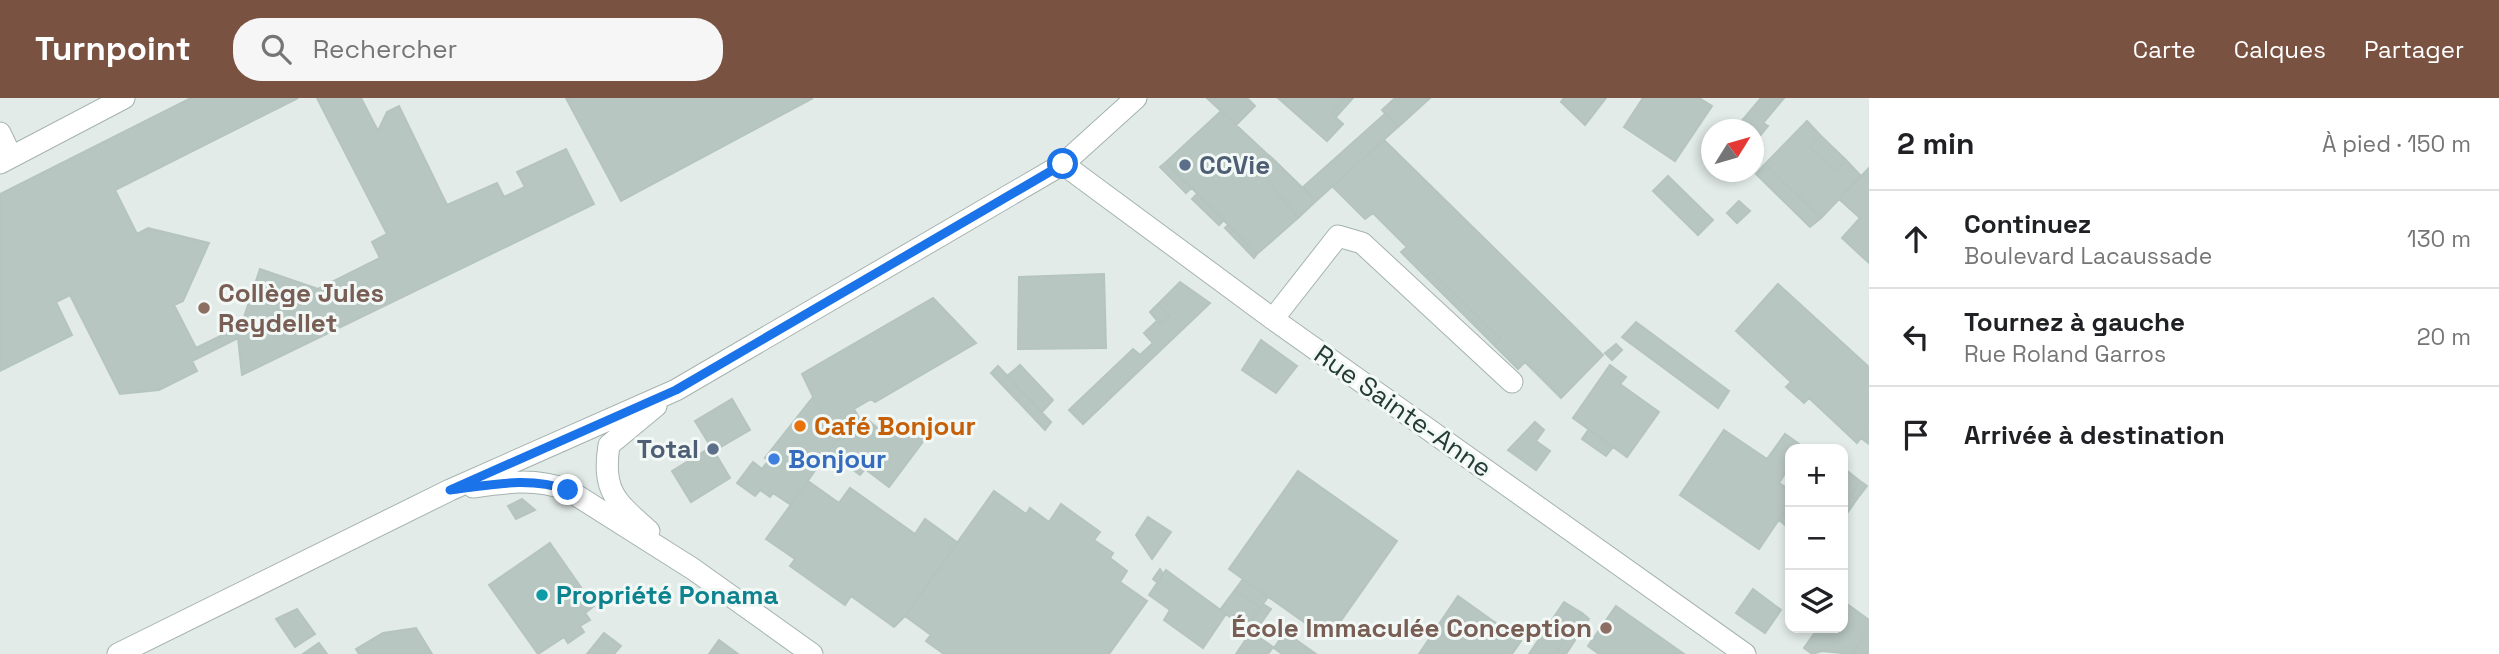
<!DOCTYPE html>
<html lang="fr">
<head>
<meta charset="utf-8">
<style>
  :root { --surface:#fff; --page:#f6f6f6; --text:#202124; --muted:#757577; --line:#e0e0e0; --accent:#7a5241 }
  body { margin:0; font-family:"Space Grotesk",sans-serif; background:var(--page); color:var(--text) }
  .controls { position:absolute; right:21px; bottom:21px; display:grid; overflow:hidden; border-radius:14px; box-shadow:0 4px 10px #0003 }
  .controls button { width:63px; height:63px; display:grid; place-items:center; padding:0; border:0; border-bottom:2px solid var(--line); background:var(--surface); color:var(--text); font:35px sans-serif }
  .compass { position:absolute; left:1701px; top:21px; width:63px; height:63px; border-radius:50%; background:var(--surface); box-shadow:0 4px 10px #0003; rotate:53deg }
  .stop { position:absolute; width:21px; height:21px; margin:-16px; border:5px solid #1a73e8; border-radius:50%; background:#fff }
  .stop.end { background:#1a73e8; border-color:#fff; box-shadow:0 2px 7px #0008 }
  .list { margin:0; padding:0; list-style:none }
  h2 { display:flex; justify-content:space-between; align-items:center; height:91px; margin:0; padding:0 28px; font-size:30px }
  h2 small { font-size:23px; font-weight:400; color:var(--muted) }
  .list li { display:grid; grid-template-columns:46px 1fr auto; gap:21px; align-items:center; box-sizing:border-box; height:98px; padding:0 28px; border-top:2px solid var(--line) }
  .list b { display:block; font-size:26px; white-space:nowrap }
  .list p { margin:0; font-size:23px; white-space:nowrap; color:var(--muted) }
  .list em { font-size:23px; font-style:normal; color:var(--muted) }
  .icon { flex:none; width:38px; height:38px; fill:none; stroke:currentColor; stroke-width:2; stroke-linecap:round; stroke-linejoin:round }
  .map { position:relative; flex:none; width:1869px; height:556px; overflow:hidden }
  header { display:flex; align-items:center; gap:42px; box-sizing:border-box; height:98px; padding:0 35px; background:var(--accent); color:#fff }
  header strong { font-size:33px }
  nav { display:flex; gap:38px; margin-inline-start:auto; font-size:24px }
  .search { width:490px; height:63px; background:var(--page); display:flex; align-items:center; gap:18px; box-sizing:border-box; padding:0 24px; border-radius:28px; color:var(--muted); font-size:26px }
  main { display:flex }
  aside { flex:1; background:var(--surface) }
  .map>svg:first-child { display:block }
  .building { fill:#b8c6c1; stroke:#b5c4bf; stroke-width:2 }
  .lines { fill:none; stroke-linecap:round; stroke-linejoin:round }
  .minor-casing { stroke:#a5b3af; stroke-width:23 }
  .minor { stroke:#fff; stroke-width:21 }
  .route { stroke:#1a73e8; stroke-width:9 }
  .service-dot { fill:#5c6f8a; stroke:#f2f8f6; stroke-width:2.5 }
  .education-dot { fill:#8d6e63; stroke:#f2f8f6; stroke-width:2.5 }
  .food-dot { fill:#e8710a; stroke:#f2f8f6; stroke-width:2.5 }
  .shop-dot { fill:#3f7fe0; stroke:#f2f8f6; stroke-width:2.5 }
  .culture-dot { fill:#0f9aa8; stroke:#f2f8f6; stroke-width:2.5 }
  .labels { text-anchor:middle; stroke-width:6; stroke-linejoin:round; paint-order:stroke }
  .service-label { font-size:26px; font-weight:bold; fill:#4e5e75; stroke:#f2f8f6; text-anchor:start }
  .education-label { font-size:26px; font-weight:bold; fill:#785e54; stroke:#f2f8f6; text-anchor:start }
  .street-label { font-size:26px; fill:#243b36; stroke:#f2f8f6 }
  .food-label { font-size:26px; font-weight:bold; fill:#c56008; stroke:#f2f8f6; text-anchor:start }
  .shop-label { font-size:26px; font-weight:bold; fill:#366cbe; stroke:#f2f8f6; text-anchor:start }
  .culture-label { font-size:26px; font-weight:bold; fill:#0d838f; stroke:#f2f8f6; text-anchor:start }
</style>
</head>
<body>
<header>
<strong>Turnpoint</strong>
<div class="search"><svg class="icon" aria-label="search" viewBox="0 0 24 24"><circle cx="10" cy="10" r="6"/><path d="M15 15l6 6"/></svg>Rechercher</div>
<nav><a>Carte</a><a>Calques</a><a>Partager</a></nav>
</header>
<main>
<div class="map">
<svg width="1869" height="556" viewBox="0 0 1869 556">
  <rect width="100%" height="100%" fill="#e2ebe8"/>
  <path class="building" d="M191,0H298L115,92L137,136L148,130L209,145L183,203L174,207L196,250L241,228L260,171L318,191L380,160L372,144L387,136L317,0H361L378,33L387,14L399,8L447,107L497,85L504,99L525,89L517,74L566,51L594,106L242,277L238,240L192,263L197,273L159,292L120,296L70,197L56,204L72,237L0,273V96Z
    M566,0H813L621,103Z
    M1207,0H1247L1255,8L1236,27Z
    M1278,0H1345L1332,16L1343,26L1327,43Z
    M1345,0H1353L1335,20L1332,16Z
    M1395,0H1430L1398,29L1382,12Z
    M1564,0H1606L1585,27L1561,4Z
    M1643,0H1699L1712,8L1675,63L1624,29Z
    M1761,0H1784L1763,25L1768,28L1754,45V32H1734Z
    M1221,13L1266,55L1257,64L1263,70L1260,73L1298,120L1257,156L1166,64Z
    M1386,15L1398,29L1316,103L1303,89Z
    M1807,23L1821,38L1810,49L1835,74L1846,62L1861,78L1821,120L1765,66Z
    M1821,38L1846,62L1835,74L1810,49Z
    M1384,42L1603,257L1561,300L1525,264L1518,271L1494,247L1501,241L1432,173L1426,179L1401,154L1407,149L1373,115L1365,121L1332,88Z
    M1266,55L1273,61L1263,70L1257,64Z
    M1273,61L1316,103L1298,120L1260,73Z
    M1166,64L1191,90L1186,95L1160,69Z
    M1765,66L1821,120L1810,129L1756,76Z
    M1869,70V165L1842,140L1860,120L1839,101Z
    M1668,78L1713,122L1698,137L1653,93Z
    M1197,96L1224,122L1219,127L1192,101Z
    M1739,103L1750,113L1737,125L1727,115Z
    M1228,127L1257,156L1254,160L1225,130Z
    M1432,173L1501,241L1494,247L1426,179Z
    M1104,176L1106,250L1018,251L1019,179Z
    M1180,184L1210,205L1083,326L1069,312L1133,251L1140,257L1153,245L1144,235L1158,222L1160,226L1170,218L1158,206Z
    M1778,186L1869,269V330L1857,345L1809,300L1804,305L1786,289L1791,284L1736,233Z
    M933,200L976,245L875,304L871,301L854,311L863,327L835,344L802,276Z
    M1158,206L1170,218L1160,226L1150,214Z
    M1636,224L1729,293L1718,310L1622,239Z
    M1261,242L1297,268L1276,295L1242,272Z
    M1616,246L1622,252L1612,262L1605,255Z
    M1020,267L1053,302L1042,314L1007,278Z
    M1610,267L1626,279L1620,286L1659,314L1627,359L1573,320Z
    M998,268L1051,324L1045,332L991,275Z
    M813,299L835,344L791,407L773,395L770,399L760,392L755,398L737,385L753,364L762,371L769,362L765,360Z
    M732,301L750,332L714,353L730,380L691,404L672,373L711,349L695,323Z
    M869,323L890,340L914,325L928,337L889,389L865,371L860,377L828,354L835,344Z
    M1535,324L1544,332L1536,343L1550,353L1536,372L1508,352Z
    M1869,330V346L1861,340Z
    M1589,331L1613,349L1606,358L1582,341Z
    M1724,332L1767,361L1785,336L1806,351H1790V377L1786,374L1779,385L1790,392V405L1759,451L1680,397Z
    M1846,372L1860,383L1851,397L1857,401L1843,421V377Z
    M1298,373L1397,443L1328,541L1229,471Z
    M808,383L839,405L850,390L915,436L925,421L958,445L905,518L894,529L851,498L845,507L790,468L795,461L766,441Z
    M1860,383L1867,388L1857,401L1851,397Z
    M994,393L1026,416L1030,410L1049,424L1061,406L1100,434L1094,442L1113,455L1110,460L1127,473L1120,484L1147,503L1109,556H944L926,543L931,537L905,518Z
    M522,401L535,412L516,421L508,408Z
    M1790,405V431L1779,422Z
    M1148,419L1171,434L1152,461L1136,437Z
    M550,445L594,508L585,515L590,522L580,528L584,534L568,545L564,539L538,556L489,487Z
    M1160,471L1163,476L1158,485L1153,481Z
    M1166,472L1226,516L1203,550L1164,522L1170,512L1149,497Z
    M1243,481L1268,499L1260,510L1235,492Z
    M1753,491L1781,512L1765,535L1736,515Z
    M1235,492L1260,510L1246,530L1220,512Z
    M1458,498L1521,543L1512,556H1419Z
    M1843,503L1869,522V532L1852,556L1822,553L1812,556L1804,550L1818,530H1843Z
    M1564,504L1582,515L1555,556H1529Z
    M1263,506L1271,511L1254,535L1246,530Z
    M1616,508L1684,556H1599L1588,548Z
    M297,511L315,536L295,549L276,521Z
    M1582,515L1589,521L1566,556H1555Z
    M416,530L432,556H359L356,551L383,535Z
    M1869,532V556H1852Z
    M1251,534L1273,549L1268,556H1236Z
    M1285,534L1316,556H1282L1274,550Z
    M604,535L621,548L614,556H587Z
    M719,542L738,556H709Z
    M319,545L327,556H303Z"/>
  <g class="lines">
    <g class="minor-casing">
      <path id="minor" d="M0,35L11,58
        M0,65L124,0
        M1063,66L1273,221L1745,556
        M1273,221L1338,138L1362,145L1512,284
        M473,389C507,384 536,380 568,392L693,471L812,556
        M649,433C615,403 602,393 609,347L656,308
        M118,556L450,392L676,292L1063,66L1136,0"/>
    </g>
    <use href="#minor" class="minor"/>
  </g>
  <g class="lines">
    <path class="route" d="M568,392C529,378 490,387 450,392L676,292L1063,66"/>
  </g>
  <g class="service-dot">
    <circle cx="1185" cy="67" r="7"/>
    <circle cx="713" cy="351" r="7"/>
  </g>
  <g class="education-dot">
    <circle cx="204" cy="210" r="7"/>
    <circle cx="1606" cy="530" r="7"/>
  </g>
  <circle class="food-dot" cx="800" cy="328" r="7"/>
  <circle class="shop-dot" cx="774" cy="361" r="7"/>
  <circle class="culture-dot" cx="542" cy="497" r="7"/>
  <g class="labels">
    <g class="service-label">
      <text x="1199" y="76">CCVie</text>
      <text x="699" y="360" text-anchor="end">Total</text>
    </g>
    <g class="education-label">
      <text x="218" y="204">Collège Jules<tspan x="218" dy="30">Reydellet</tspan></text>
      <text x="1592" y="539" text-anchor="end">École Immaculée Conception</text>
    </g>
    <g class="street-label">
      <text transform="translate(1403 313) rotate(35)" y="9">Rue Sainte-Anne</text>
    </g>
    <g class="food-label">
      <text x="814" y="337">Café Bonjour</text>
    </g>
    <g class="shop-label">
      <text x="788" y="370">Bonjour</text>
    </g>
    <g class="culture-label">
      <text x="556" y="506">Propriété Ponama</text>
    </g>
  </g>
</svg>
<div class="controls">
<button>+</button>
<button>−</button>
<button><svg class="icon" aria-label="layers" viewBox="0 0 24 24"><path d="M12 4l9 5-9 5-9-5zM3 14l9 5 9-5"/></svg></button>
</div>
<svg class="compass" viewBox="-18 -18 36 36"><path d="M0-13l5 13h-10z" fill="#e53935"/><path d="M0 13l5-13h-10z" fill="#757577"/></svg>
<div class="stop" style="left:1063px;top:66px"></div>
<div class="stop end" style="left:568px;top:392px"></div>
</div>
<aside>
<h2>2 min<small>À pied · 150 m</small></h2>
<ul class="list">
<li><svg class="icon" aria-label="ahead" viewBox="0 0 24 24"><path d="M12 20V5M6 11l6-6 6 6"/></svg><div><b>Continuez</b><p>Boulevard Lacaussade</p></div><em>130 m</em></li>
<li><svg class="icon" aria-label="left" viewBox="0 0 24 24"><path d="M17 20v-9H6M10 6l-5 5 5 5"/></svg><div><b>Tournez à gauche</b><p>Rue Roland Garros</p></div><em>20 m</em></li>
<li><svg class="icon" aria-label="arrive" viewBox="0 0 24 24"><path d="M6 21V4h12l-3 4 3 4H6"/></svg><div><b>Arrivée à destination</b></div></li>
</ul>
</aside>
</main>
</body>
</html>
